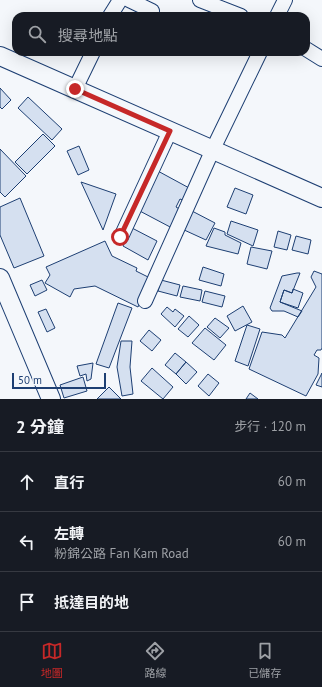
<!DOCTYPE html>
<html lang="zh-TW">
<head>
<meta charset="utf-8">
<style>
  :root { --surface:#171b24; --page:#20242c; --text:#f1f3f6; --muted:#9ea1a6; --line:#363941; --accent:#c62828 }
  body { margin:0; font-family:"PT Sans","Noto Sans TC",sans-serif; background:var(--page); color:var(--text) }
  .scale { position:absolute; left:12px; bottom:10px; width:94px; box-sizing:border-box; padding-left:4px; border:2px solid #1d3f73; border-top:0; font-size:11px; line-height:14px; white-space:nowrap; color:#1d3f73; -webkit-text-stroke:3px #f4f7fb; paint-order:stroke }
  .stop { position:absolute; width:12px; height:12px; margin:-9px; border:3px solid #c62828; border-radius:50%; background:#fff }
  .stop.end { background:#c62828; border-color:#fff; box-shadow:0 1px 4px #0008 }
  .list { margin:0; padding:0; list-style:none }
  h2 { display:flex; justify-content:space-between; align-items:center; height:52px; margin:0; padding:0 16px; font-size:17px }
  h2 small { font-size:13px; font-weight:400; color:var(--muted) }
  .list li { display:grid; grid-template-columns:26px 1fr auto; gap:12px; align-items:center; box-sizing:border-box; height:60px; padding:0 16px; border-top:1px solid var(--line) }
  .list b { display:block; font-size:15px; white-space:nowrap }
  .list p { margin:0; font-size:13px; white-space:nowrap; color:var(--muted) }
  .list em { font-size:13px; font-style:normal; color:var(--muted) }
  .icon { flex:none; width:22px; height:22px; fill:none; stroke:currentColor; stroke-width:2; stroke-linecap:round; stroke-linejoin:round }
  .map { position:relative; flex:none; width:322px; height:399px; overflow:hidden }
  .search { position:absolute; background:var(--surface); box-shadow:0 4px 16px #0002; left:12px; right:12px; top:12px; height:44px; display:flex; align-items:center; gap:10px; box-sizing:border-box; padding:0 14px; border-radius:12px; color:var(--muted); font-size:15px }
  .sheet { height:232px; background:var(--surface) }
  nav { display:flex; justify-content:space-around; align-items:center; box-sizing:border-box; height:56px; border-top:1px solid var(--line); background:var(--surface); font-size:11px; color:var(--muted) }
  nav a { display:grid; justify-items:center; gap:2px }
  nav .on { color:var(--accent) }
  .map>svg:first-child { display:block }
  .building { fill:#d5e0f0; stroke:#1d3f73 }
  .lines { fill:none; stroke-linecap:round; stroke-linejoin:round }
  .minor-casing { stroke:#1d3f73; stroke-width:16 }
  .major-casing { stroke:#1d3f73; stroke-width:20 }
  .minor { stroke:#f4f7fb; stroke-width:14 }
  .major { stroke:#f4f7fb; stroke-width:18 }
  .route { stroke:#c62828; stroke-width:5 }
</style>
</head>
<body>
<div class="map">
<svg width="322" height="399" viewBox="0 0 322 399">
  <rect width="100%" height="100%" fill="#f4f7fb"/>
  <path class="building" d="M0,88L11,100L2,109L0,107Z
    M28,97L62,129L52,140L18,108Z
    M43,134L55,146L27,174L15,162Z
    M79,146L89,170L78,175L67,151Z
    M0,149L26,176L5,197L0,192Z
    M156,170L191,189L185,201L180,199L176,207L181,210L172,228L136,209Z
    M81,182L116,194L103,230Z
    M235,188L253,195L246,214L227,207Z
    M20,198L44,256L14,268L0,235V207Z
    M192,211L215,223L206,240L182,229Z
    M231,221L258,230L253,246L227,234Z
    M132,228L157,241L148,260L123,246Z
    M214,228L225,232V235L241,243L238,254L206,246Z
    M278,231L291,235L287,250L274,247Z
    M296,236L311,240L308,254L292,250Z
    M105,241L112,256L137,268L136,271L152,279L138,307L95,286L74,289L70,297L45,283L50,275L46,267Z
    M251,247L272,251L267,269L247,264Z
    M203,267L224,274L221,286L199,280Z
    M314,271L322,274V348L321,350H317L314,355L319,358L318,374L306,396L249,369L262,332L282,335L285,338L316,287L311,277Z
    M297,273H300L292,293L284,290L280,302L302,311L298,317L284,311H272L270,308L282,276Z
    M42,280L47,290L35,296L30,285Z
    M161,280L180,285L177,296L158,291Z
    M183,286L202,290L200,301L180,297Z
    M293,289L303,293L298,308L280,302L284,290L292,293Z
    M205,291L225,296L222,307L202,302Z
    M118,303L132,308L109,368L96,364Z
    M243,306L252,322L235,331L227,316Z
    M167,307L173,312L175,309L184,316L175,327L161,314Z
    M46,309L55,328L47,332L38,312Z
    M189,316L199,325L188,337L178,329Z
    M215,318L229,328L220,338L207,327Z
    M247,325L260,329L248,366L235,361Z
    M205,328L226,345L214,360L192,343Z
    M149,330L161,340L152,351L140,341Z
    M121,341H132L130,367L133,394L122,396L117,367Z
    M175,353L186,362L176,374L165,365Z
    M186,362L197,372L186,384L176,374Z
    M93,363L91,379L87,381L86,374L80,376L77,366Z
    M152,368L173,387L163,399L141,381Z
    M322,373V387L316,385Z
    M208,374L219,383L209,396L198,386Z
    M83,377L87,391L64,398L60,385Z
    M109,387L121,399H97Z
    M250,393L258,399H246Z"/>
  <g class="lines">
    <g class="minor-casing">
      <path id="minor" d="M129,0L152,11
        M200,0L241,16
        M110,16L120,0
        M277,16L285,0
        M306,49L322,59
        M75,89L93,52
        M121,237L170,131
        M145,301L213,149L260,52"/>
    </g>
    <g class="major-casing">
      <path id="major" d="M0,56L322,198
        M0,278L51,399"/>
    </g>
    <use href="#minor" class="minor"/>
    <use href="#major" class="major"/>
  </g>
  <g class="lines">
    <path class="route" d="M75,89L170,131L120,237"/>
  </g>
</svg>
<div class="scale">50 m</div>
<div class="stop" style="left:120px;top:237px"></div>
<div class="stop end" style="left:75px;top:89px"></div>
<div class="search"><svg class="icon" aria-label="search" viewBox="0 0 24 24"><circle cx="10" cy="10" r="6"/><path d="M15 15l6 6"/></svg>搜尋地點</div>
</div>
<section class="sheet">
<h2>2 分鐘<small>步行 · 120 m</small></h2>
<ul class="list">
<li><svg class="icon" aria-label="ahead" viewBox="0 0 24 24"><path d="M12 20V5M6 11l6-6 6 6"/></svg><div><b>直行</b></div><em>60 m</em></li>
<li><svg class="icon" aria-label="left" viewBox="0 0 24 24"><path d="M17 20v-9H6M10 6l-5 5 5 5"/></svg><div><b>左轉</b><p>粉錦公路 Fan Kam Road</p></div><em>60 m</em></li>
<li><svg class="icon" aria-label="arrive" viewBox="0 0 24 24"><path d="M6 21V4h12l-3 4 3 4H6"/></svg><div><b>抵達目的地</b></div></li>
</ul>
</section>
<nav>
<a class="on"><svg class="icon" aria-label="map" viewBox="0 0 24 24"><path d="M3 6l6-2 6 2 6-2v14l-6 2-6-2-6 2zM9 4v14M15 6v14"/></svg>地圖</a>
<a><svg class="icon" aria-label="directions" viewBox="0 0 24 24"><path d="M12 3l9 9-9 9-9-9zM9 14v-3h6M13 9l2 2-2 2"/></svg>路線</a>
<a><svg class="icon" aria-label="saved" viewBox="0 0 24 24"><path d="M7 4h10v16l-5-4-5 4z"/></svg>已儲存</a>
</nav>
</body>
</html>
